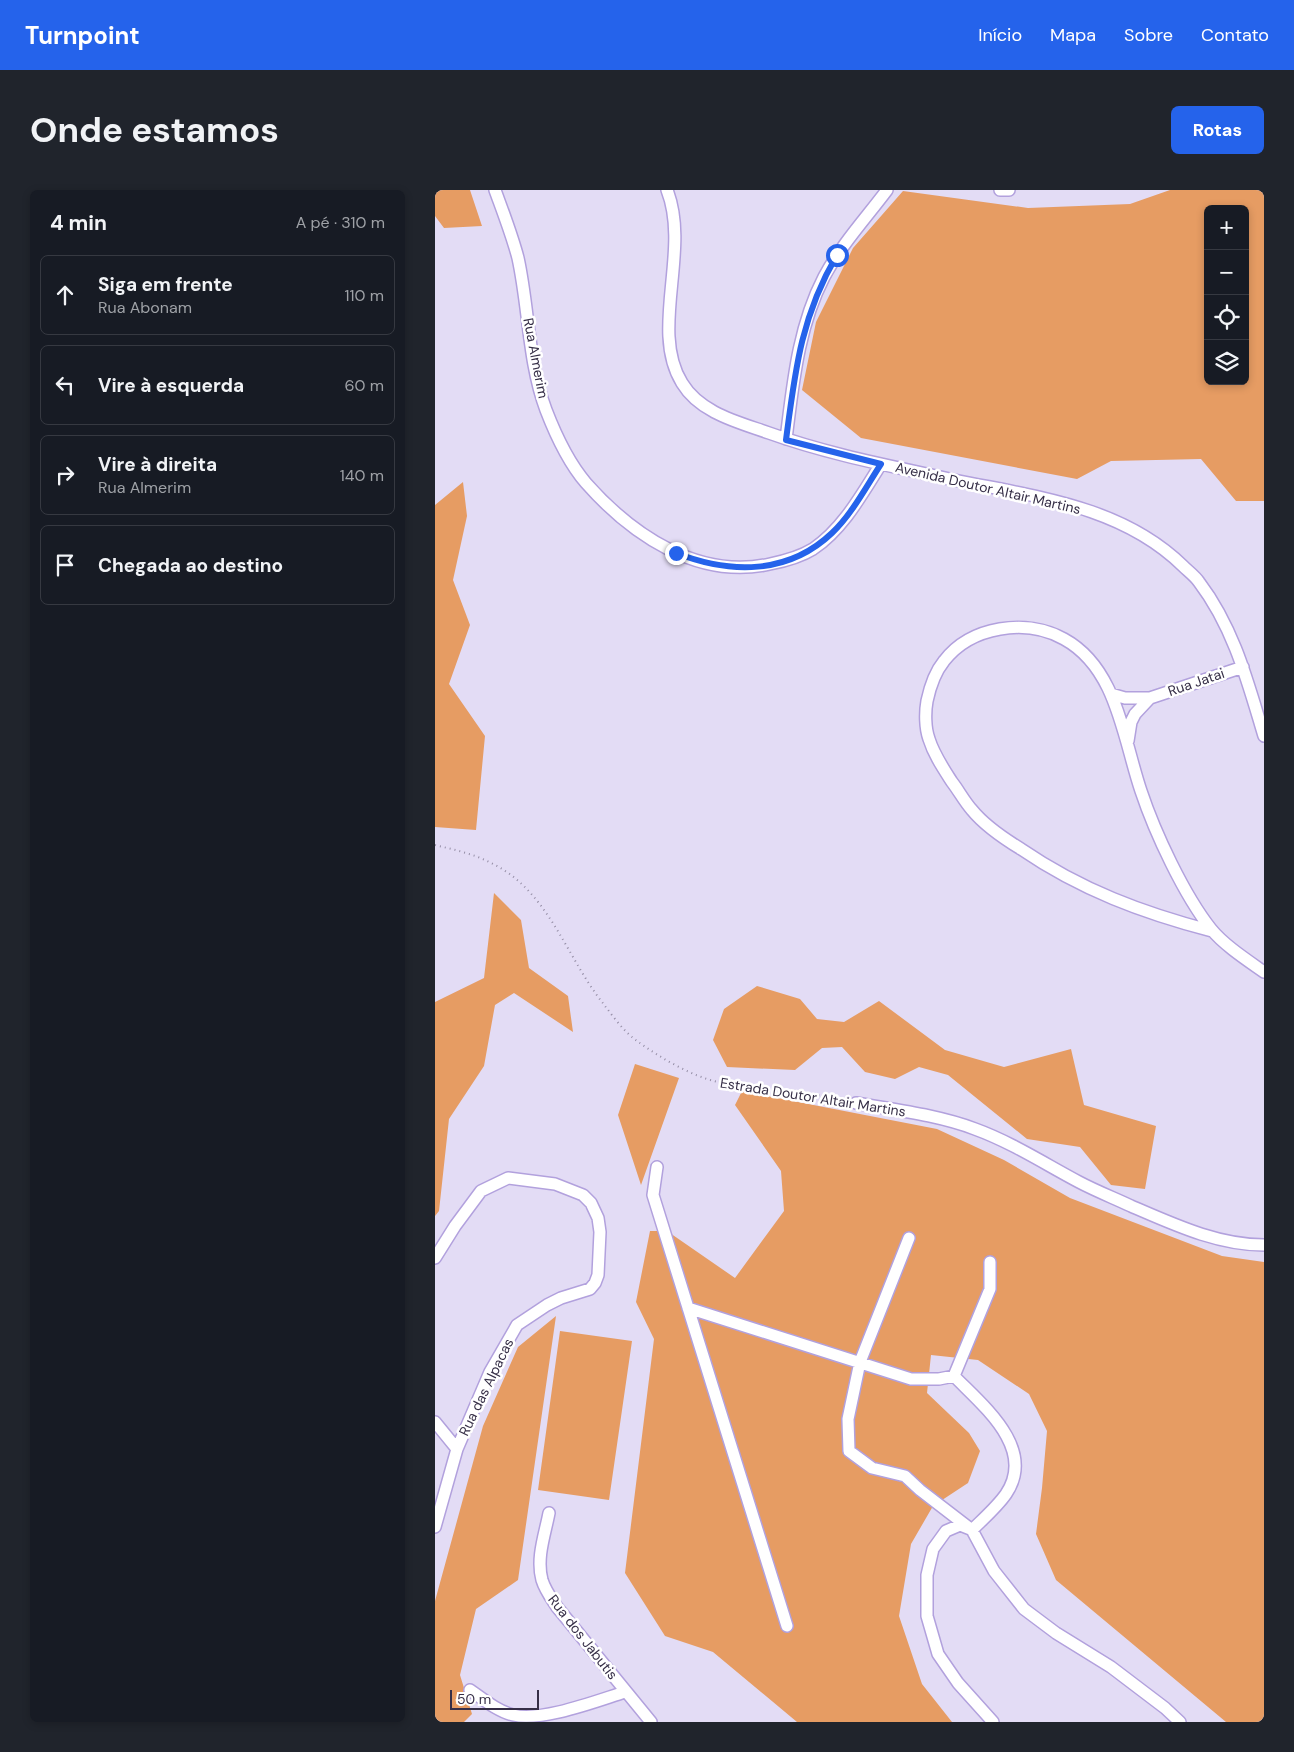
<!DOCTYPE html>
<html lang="pt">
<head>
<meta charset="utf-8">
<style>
  :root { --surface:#171b24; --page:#20242c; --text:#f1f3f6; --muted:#9ea1a6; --line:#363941; --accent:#2563eb }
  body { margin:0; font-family:"DM Sans",sans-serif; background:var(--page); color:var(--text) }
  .controls { position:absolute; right:15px; top:15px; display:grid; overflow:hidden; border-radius:8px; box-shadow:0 2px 8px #0003 }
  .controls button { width:45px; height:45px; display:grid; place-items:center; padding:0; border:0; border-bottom:1px solid var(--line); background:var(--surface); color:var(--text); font:25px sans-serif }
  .scale { position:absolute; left:15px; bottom:12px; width:89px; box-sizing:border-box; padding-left:5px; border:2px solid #362f47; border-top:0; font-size:14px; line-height:18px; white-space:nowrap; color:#362f47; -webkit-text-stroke:4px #fff; paint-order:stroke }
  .stop { position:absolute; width:15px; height:15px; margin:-11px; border:4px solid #2563eb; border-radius:50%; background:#fff }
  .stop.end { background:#2563eb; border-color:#fff; box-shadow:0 1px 5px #0008 }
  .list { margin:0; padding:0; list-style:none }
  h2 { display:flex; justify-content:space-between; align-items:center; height:65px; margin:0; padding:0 20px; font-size:21px }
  h2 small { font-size:16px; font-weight:400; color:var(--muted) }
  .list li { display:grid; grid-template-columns:32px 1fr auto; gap:15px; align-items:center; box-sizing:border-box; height:80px; margin:0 10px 10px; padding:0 10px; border:1px solid var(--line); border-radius:8px }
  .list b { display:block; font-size:19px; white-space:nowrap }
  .list p { margin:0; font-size:16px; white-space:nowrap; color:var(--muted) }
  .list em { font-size:16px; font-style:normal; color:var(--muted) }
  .icon { flex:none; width:28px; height:28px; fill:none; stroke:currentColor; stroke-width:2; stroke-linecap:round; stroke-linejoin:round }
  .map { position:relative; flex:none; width:829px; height:1532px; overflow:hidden; border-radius:8px }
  header { display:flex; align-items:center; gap:30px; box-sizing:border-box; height:70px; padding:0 25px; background:var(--accent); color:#fff }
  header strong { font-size:24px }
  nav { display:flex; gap:28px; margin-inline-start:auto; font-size:18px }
  .intro { display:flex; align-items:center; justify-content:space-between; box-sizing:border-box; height:120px; padding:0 30px }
  h1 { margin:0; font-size:35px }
  .button { padding:12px 22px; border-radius:8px; background:var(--accent); color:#fff; font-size:18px; font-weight:700 }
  main { display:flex; gap:30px; padding:0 30px }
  aside { flex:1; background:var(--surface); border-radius:8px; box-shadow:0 2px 8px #0003 }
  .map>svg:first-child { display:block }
  .green { fill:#e69c63; fill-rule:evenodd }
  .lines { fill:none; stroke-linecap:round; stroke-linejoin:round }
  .street-casing { stroke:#b2a1dd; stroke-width:14 }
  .path { stroke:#958ea6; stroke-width:2; stroke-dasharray:1 4; stroke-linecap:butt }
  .street { stroke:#fff; stroke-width:11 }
  .route { stroke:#2563eb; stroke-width:6 }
  .labels { text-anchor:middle; stroke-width:5; stroke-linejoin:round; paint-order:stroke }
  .street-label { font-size:14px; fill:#362f47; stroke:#fff }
</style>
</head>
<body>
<header>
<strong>Turnpoint</strong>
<nav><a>Início</a><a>Mapa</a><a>Sobre</a><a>Contato</a></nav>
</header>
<div class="intro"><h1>Onde estamos</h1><a class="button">Rotas</a></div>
<main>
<aside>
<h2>4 min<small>A pé · 310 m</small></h2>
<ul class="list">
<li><svg class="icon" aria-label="ahead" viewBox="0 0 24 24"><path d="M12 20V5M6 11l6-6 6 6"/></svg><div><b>Siga em frente</b><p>Rua Abonam</p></div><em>110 m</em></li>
<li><svg class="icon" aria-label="left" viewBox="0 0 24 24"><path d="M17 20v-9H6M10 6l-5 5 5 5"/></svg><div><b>Vire à esquerda</b></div><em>60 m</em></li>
<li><svg class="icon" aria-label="right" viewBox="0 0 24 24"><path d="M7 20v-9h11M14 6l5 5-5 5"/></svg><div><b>Vire à direita</b><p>Rua Almerim</p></div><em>140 m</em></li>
<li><svg class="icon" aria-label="arrive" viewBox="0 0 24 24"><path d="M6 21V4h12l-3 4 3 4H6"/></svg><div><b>Chegada ao destino</b></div></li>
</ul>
</aside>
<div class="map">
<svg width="829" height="1532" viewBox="0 0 829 1532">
  <rect width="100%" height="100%" fill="#e3dcf5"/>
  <path class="green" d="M0,0H35L47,36L9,38L0,26Z
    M735,0H827L829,3V311H801L766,269L676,271L642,289L426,248L367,200L381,132L418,58L468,1L593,18L695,14ZM773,19H810V191H773Z
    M28,292L32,326L18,390L35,435L14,494L50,546L41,640L0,637V315Z
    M59,703L86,730L94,778L133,806L138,842L79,803L60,815L49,876L14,929L4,1021L0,1026V812L49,788Z
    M322,796L365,809L382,829L409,832L444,811L510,860L569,877L636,859L649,915L721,936L710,999L676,995L645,957L592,949L513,885L484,877L460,889L430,882L407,857L387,858L360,880L292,877L278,850L289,819Z
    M200,874L244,888L206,995L183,925Z
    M307,901L502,939L569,970L635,1008L787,1066L829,1072V1532H791L621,1390L601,1344L607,1298L612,1241L594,1204L543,1170L496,1165L492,1203L534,1243L545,1261L533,1293L498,1316L476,1354L464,1426L487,1494L517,1532H362L278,1462L230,1446L190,1383L219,1149L201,1112L215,1041H232L300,1088L349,1021L346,981L300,915Z
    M121,1126L83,1390L41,1419L25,1485L37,1524L29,1532H0V1411L48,1236L83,1157Z
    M125,1141L197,1151L174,1310L103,1300Z"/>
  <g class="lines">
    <g class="street-casing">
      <path id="street" d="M60,0C68,22 77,45 83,68C94,118 93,172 111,220C121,246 133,272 151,293C197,345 263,390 335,374C350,371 365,367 378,359C408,339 427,304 446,274
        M232,0C256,61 214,140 247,193C265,223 303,232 334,243C395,265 461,277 524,291C603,307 688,317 748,376C753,381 760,386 764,392C799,438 813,493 829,546
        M565,0H574
        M351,249C358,194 363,137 389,87C406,55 431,28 452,0
        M676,504L690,508H715
        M693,551L696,532L700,524L715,508L808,477
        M777,741C708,723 646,700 586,659C568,648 550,636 537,620C529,611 524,601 517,592C508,578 499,565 494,549C490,538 490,522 492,511C495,497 500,482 509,471C536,436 591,428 629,449C682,478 688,548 706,601C720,643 749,705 776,739C789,755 812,770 829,782
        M421,913C460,920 503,925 540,939C576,952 610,974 644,992C661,1001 679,1008 696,1016C738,1034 782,1055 829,1055
        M222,977L218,1005L352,1436
        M474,1048L425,1172L413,1229L414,1261L437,1278L470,1286L485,1300L537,1340L559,1381L589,1419L621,1443L676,1477L730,1518L745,1532
        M0,1068L20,1036L46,1001L73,988L120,994L148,1005L156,1013L163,1028L165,1042L163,1085L160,1093L155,1099L126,1108L112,1115L82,1135L55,1182L22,1259L0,1337
        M253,1118L476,1189H504L519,1186L555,1099V1072
        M519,1186C547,1215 602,1258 571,1304C562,1317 548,1329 537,1340
        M0,1232L22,1259
        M114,1323C110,1344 101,1368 107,1390C110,1400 116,1408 122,1417L216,1532
        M535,1339L525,1335L511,1341L498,1359L492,1385V1426L503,1464L523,1493L558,1532
        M35,1500C48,1509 62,1521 78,1525C107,1532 161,1511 190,1502"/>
    </g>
    <path class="path" d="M0,655C20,660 40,664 58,674C113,701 131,766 167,812C177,825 188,841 202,851C224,867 256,886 283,892C311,898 341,900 370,903C383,905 397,908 411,911"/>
    <use href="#street" class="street"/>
  </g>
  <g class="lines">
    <path class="route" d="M241,363C295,384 353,385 397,343C417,324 431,297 446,274L351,250C360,181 366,126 402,65"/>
  </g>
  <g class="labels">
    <g class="street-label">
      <text transform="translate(101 168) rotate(79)" y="5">Rua Almerim</text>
      <text transform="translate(553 298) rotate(13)" y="5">Avenida Doutor Altair Martins</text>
      <text transform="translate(761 492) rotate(-19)" y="5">Rua Jatai</text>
      <text transform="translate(378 907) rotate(9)" y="5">Estrada Doutor Altair Martins</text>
      <text transform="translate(51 1197) rotate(-64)" y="5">Rua das Alpacas</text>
      <text transform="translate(148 1447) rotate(52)" y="5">Rua dos Jabutis</text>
    </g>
  </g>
</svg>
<div class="controls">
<button>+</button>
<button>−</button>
<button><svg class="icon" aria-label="locate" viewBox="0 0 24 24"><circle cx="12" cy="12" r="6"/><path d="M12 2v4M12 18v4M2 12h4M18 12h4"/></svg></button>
<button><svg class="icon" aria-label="layers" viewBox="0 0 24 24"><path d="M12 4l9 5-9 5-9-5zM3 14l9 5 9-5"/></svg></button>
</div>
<div class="scale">50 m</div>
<div class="stop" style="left:402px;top:65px"></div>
<div class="stop end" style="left:241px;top:363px"></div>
</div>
</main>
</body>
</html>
